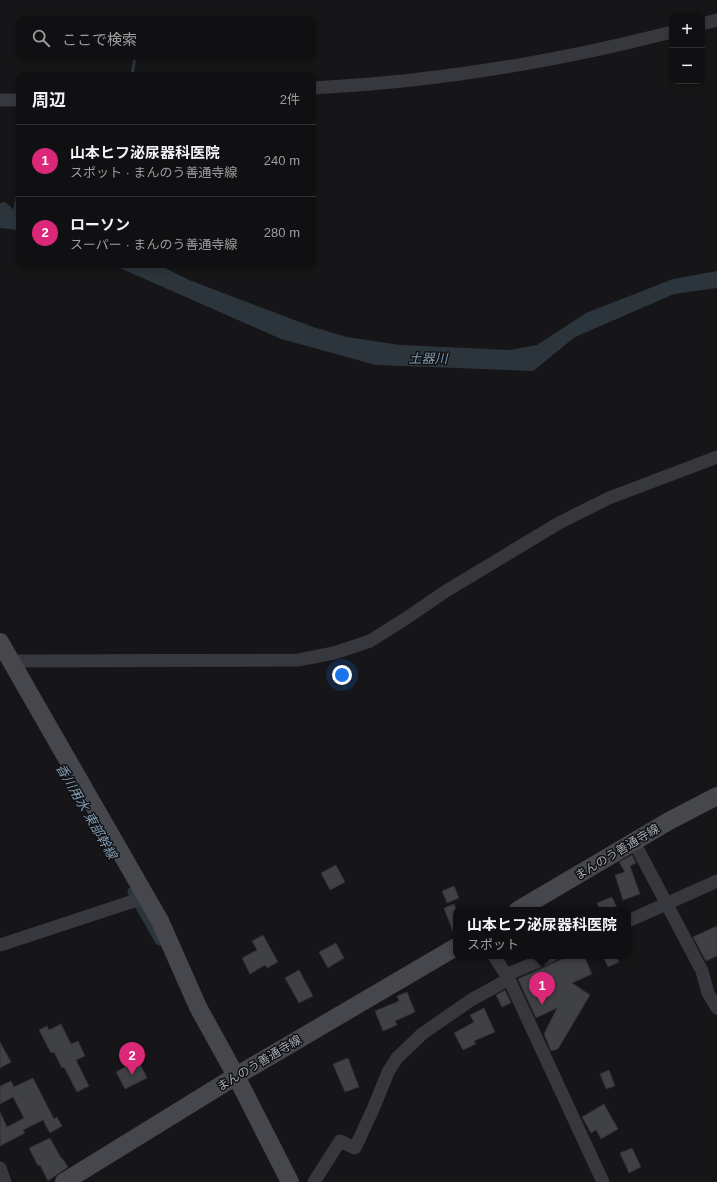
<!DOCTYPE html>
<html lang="ja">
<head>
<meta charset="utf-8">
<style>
  :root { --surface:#101012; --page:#19191b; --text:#f1f3f6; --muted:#9c9d9f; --line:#303032; --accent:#db2777 }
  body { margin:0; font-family:Arial,"Noto Sans JP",sans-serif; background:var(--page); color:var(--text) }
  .controls { position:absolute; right:12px; top:12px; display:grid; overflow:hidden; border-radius:8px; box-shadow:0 2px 6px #0003 }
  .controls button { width:36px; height:36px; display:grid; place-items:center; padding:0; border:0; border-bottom:1px solid var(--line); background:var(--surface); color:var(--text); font:20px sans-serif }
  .you { position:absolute; left:342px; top:675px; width:14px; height:14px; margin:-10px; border:3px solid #fff; border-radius:50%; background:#1a73e8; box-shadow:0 0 0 6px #1a73e833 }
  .badge { display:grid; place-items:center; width:26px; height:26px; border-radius:50%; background:var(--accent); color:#fff; font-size:13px; font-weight:700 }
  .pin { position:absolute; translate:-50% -33px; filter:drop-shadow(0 1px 2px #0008) }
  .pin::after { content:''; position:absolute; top:21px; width:14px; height:12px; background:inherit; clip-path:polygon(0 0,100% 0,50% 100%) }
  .popup { position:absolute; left:453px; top:907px; width:178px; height:52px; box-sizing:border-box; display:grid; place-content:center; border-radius:8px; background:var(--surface); filter:drop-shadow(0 1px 3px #0005); font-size:13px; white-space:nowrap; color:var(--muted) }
  .popup b { font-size:15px; color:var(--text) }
  .popup::after { content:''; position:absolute; left:50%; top:100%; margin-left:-8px; border:8px solid transparent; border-top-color:var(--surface) }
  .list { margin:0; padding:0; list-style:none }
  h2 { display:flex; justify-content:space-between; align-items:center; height:52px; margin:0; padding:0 16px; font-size:17px }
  h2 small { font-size:13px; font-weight:400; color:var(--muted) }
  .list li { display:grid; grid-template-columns:26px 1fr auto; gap:12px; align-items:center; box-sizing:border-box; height:72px; padding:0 16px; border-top:1px solid var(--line) }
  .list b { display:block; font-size:15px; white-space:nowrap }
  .list p { margin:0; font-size:13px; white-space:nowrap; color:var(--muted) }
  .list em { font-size:13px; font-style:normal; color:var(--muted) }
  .icon { flex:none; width:22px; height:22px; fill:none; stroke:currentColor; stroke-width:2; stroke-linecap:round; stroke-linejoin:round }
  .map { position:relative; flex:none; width:717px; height:1182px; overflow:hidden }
  .search { position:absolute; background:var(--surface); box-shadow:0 2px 6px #0003; left:16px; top:16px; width:300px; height:44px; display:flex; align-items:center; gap:10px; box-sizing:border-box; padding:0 14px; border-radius:8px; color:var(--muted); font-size:15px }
  .panel { position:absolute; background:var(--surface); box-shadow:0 2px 6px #0003; left:16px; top:72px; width:300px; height:196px; border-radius:8px }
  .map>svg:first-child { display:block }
  .water { fill:#2c353c }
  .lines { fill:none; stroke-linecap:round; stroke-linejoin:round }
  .stream { stroke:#2c353c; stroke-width:3 }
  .canal { stroke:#2c353c; stroke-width:11 }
  .building { fill:#404145; stroke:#303034 }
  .street { stroke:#37383d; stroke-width:13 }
  .secondary { stroke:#45474d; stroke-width:18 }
  .labels { text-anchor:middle; stroke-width:3; stroke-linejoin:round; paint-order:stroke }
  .street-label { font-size:12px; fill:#a8adb8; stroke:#111113 }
  .water-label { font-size:13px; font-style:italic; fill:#7f9bb3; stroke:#111113 }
</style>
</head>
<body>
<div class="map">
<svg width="717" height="1182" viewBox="0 0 717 1182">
  <rect width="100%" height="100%" fill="#161618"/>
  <path class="water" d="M5,202L14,210L19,211V230L0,228V203Z
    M113,265H159L189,280L313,327L347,337L400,345L510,350L537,345L586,313L673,279L717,271V288L674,294L575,337L533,371L376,365L281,339Z"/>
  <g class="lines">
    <path class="stream" d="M132,75L135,57
      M14,214L19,188"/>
    <path class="canal" d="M133,892L160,940"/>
  </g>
  <path class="building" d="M632,855L636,863L630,866L640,894L623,900L615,875L625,872L619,862Z
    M336,865L345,882L330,890L321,873Z
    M454,886L459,898L447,903L442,891Z
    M612,897L618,910H600L597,903Z
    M454,904L456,909V937H455L444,908Z
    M717,926V956L706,961L693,937Z
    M263,935L278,962L267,968L265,965L250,974L242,958L257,950L252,941Z
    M336,943L344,958L328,968L319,952Z
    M569,956H584L592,974L572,983L590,995L558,1049L551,1051L544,1034L557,1008L536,1018L518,979Z
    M603,956H616L619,962L608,967Z
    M299,970L313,996L299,1003L285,978Z
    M505,990L511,1003L502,1007L496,995Z
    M407,992L415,1012L395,1021L397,1025L383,1031L375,1011L399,1001L397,996Z
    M484,1008L495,1032L474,1041L476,1044L463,1050L454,1033L474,1022L470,1015Z
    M61,1024L71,1044L78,1041L85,1056L76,1060L89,1086L77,1092L64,1067L62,1068L54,1052L51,1053L39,1030L47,1026L49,1030Z
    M0,1042L11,1062L0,1068Z
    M348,1058L359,1087L345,1092L333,1064Z
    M138,1060L147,1078L125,1089L116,1072Z
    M609,1070L615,1086L606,1089L600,1074Z
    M33,1078L54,1119L57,1117L62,1126L50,1133L43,1120L23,1130L25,1133L0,1146V1112L7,1127L24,1118L13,1097L0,1104V1086L11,1081L14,1087Z
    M604,1104L618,1129L601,1139L596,1130L591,1133L582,1117Z
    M50,1138L61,1158H62L68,1167L48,1181L40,1165L38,1166L29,1148Z
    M632,1148L641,1167L629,1173L620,1153Z"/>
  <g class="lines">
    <path class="street" d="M702,24L717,20
      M313,88C434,82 555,62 672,32
      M0,100H19
      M11,661L298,660L334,653L370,641L405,619L446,591L559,523L609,498L717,457
      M634,842L702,971L708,993L717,1008
      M628,921L717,881
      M0,945L146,897
      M494,956L509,979L603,1182
      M506,975L551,956
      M0,1168L5,1182
      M314,1182L340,1141L355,1148L374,1107L388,1072L397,1058L422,1034L471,1000L509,979"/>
    <path class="secondary" d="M0,642L160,921L198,1007L236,1076L290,1182
      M518,910L669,821L717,796
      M64,1182L236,1076L456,947"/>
  </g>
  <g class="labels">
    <g class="street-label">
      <text transform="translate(617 852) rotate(-31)" y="4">まんのう善通寺線</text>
      <text transform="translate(259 1063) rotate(-31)" y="4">まんのう善通寺線</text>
    </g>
    <g class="water-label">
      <text x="428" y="363">土器川</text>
      <text transform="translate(87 811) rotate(60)" y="5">香川用水 東部幹線</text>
    </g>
  </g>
</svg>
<div class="controls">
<button>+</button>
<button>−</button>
</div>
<div class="you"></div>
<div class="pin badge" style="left:542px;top:1005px">1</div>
<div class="popup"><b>山本ヒフ泌尿器科医院</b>スポット</div>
<div class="pin badge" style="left:132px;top:1075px">2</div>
<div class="search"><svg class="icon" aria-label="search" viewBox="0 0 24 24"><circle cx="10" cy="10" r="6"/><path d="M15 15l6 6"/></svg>ここで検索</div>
<section class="panel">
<h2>周辺<small>2件</small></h2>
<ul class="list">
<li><span class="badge">1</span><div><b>山本ヒフ泌尿器科医院</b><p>スポット · まんのう善通寺線</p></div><em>240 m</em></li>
<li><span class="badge">2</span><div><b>ローソン</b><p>スーパー · まんのう善通寺線</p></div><em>280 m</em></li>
</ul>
</section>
</div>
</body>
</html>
